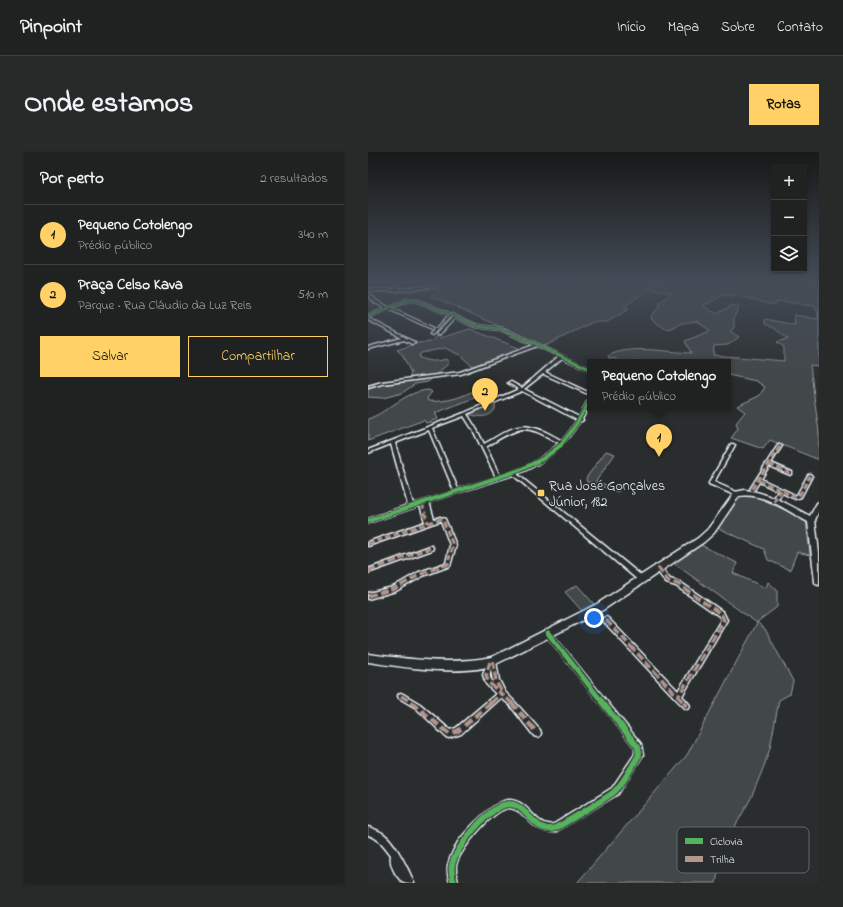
<!DOCTYPE html>
<html lang="pt">
<head>
<meta charset="utf-8">
<style>
  :root { --surface:#202222; --page:#282a2a; --text:#f1f3f6; --muted:#a2a4a5; --line:#3d3f40; --accent:#ffd166 }
  body { margin:0; font-family:"Indie Flower",sans-serif; background:var(--page); color:var(--text) }
  .controls { position:absolute; right:12px; top:12px; display:grid; overflow:hidden; border-radius:0px; box-shadow:0 1px 3px #0004 }
  .controls button { width:36px; height:36px; display:grid; place-items:center; padding:0; border:0; border-bottom:1px solid var(--line); background:var(--surface); color:var(--text); font:20px sans-serif }
  .you { position:absolute; left:226px; top:466px; width:14px; height:14px; margin:-10px; border:3px solid #fff; border-radius:50%; background:#1a73e8; box-shadow:0 0 0 6px #1a73e833 }
  .badge { display:grid; place-items:center; width:26px; height:26px; border-radius:50%; background:var(--accent); color:#111; font-size:13px; font-weight:700 }
  .pin { position:absolute; translate:-50% -33px; filter:drop-shadow(0 1px 2px #0008) }
  .pin::after { content:''; position:absolute; top:21px; width:14px; height:12px; background:inherit; clip-path:polygon(0 0,100% 0,50% 100%) }
  .popup { position:absolute; left:219px; top:207px; width:144px; height:52px; box-sizing:border-box; display:grid; place-content:center; border-radius:0px; background:var(--surface); filter:drop-shadow(0 1px 3px #0005); font-size:13px; white-space:nowrap; color:var(--muted) }
  .popup b { font-size:15px; color:var(--text) }
  .popup::after { content:''; position:absolute; left:50%; top:100%; margin-left:-8px; border:8px solid transparent; border-top-color:var(--surface) }
  .list { margin:0; padding:0; list-style:none }
  h2 { display:flex; justify-content:space-between; align-items:center; height:52px; margin:0; padding:0 16px; font-size:17px }
  h2 small { font-size:13px; font-weight:400; color:var(--muted) }
  .list li { display:grid; grid-template-columns:26px 1fr auto; gap:12px; align-items:center; box-sizing:border-box; height:60px; padding:0 16px; border-top:1px solid var(--line) }
  .list b { display:block; font-size:15px; white-space:nowrap }
  .list p { margin:0; font-size:13px; white-space:nowrap; color:var(--muted) }
  .list em { font-size:13px; font-style:normal; color:var(--muted) }
  .actions { display:flex; gap:8px; padding:12px 16px }
  .actions a { flex:1; padding:9px 0; border:1px solid var(--accent); border-radius:0px; text-align:center; font-size:14px; color:var(--accent) }
  .actions .main { background:var(--accent); color:#111 }
  .icon { flex:none; width:22px; height:22px; fill:none; stroke:currentColor; stroke-width:2; stroke-linecap:round; stroke-linejoin:round }
  .map { position:relative; flex:none; width:451px; height:731px; overflow:hidden; border-radius:0px }
  header { display:flex; align-items:center; gap:24px; box-sizing:border-box; height:56px; padding:0 20px; background:var(--surface); border-bottom:1px solid var(--line) }
  header strong { font-size:19px }
  nav { display:flex; gap:22px; margin-inline-start:auto; font-size:14px }
  .intro { display:flex; align-items:center; justify-content:space-between; box-sizing:border-box; height:96px; padding:0 24px }
  h1 { margin:0; font-size:28px }
  .button { padding:10px 18px; border-radius:0px; background:var(--accent); color:#111; font-size:14px; font-weight:700 }
  main { display:flex; gap:24px; padding:0 24px }
  aside { flex:1; background:var(--surface); border-radius:0px; box-shadow:0 1px 3px #0004 }
  .map>svg:first-child { display:block }
  .green { fill:#424648; stroke:#959ca0; fill-rule:evenodd }
  .lines { fill:none; stroke-linecap:round; stroke-linejoin:round }
  .minor-casing { stroke:#e8f1f8; stroke-width:3 }
  .secondary-casing { stroke:#e8f1f8; stroke-width:3 }
  .minor { fill:#2a2d2e; fill-rule:evenodd }
  .secondary { fill:#2a2d2e; fill-rule:evenodd }
  .quiet-far2 { stroke:#b2968c; stroke-width:3; stroke-dasharray:6 3; stroke-linecap:butt }
  .quiet-far1 { stroke:#b2968c; stroke-width:3.5; stroke-dasharray:8 3.5; stroke-linecap:butt }
  .quiet { stroke:#b2968c; stroke-width:4.5; stroke-dasharray:9 4.5; stroke-linecap:butt }
  .cycleway-far4-casing { stroke:#2a2d2e; stroke-width:4 }
  .cycleway-far3-casing { stroke:#2a2d2e; stroke-width:5 }
  .cycleway-far2-casing { stroke:#2a2d2e; stroke-width:6 }
  .cycleway-far1-casing { stroke:#2a2d2e; stroke-width:8 }
  .cycleway-casing { stroke:#2a2d2e; stroke-width:8 }
  .cycleway-far4 { stroke:#56b35d; stroke-width:2.5 }
  .cycleway-far3 { stroke:#56b35d; stroke-width:3 }
  .cycleway-far2 { stroke:#56b35d; stroke-width:4 }
  .cycleway-far1 { stroke:#56b35d; stroke-width:5 }
  .cycleway { stroke:#56b35d; stroke-width:6 }
  .poi-dot { fill:#ffd166; stroke:#2a2d2e; stroke-width:1.5 }
  .labels { text-anchor:middle; stroke-width:3; stroke-linejoin:round; paint-order:stroke }
  .poi-label { font-size:14px; fill:#e8f1f8; stroke:#2a2d2e; text-anchor:start }
  .key { fill:#2a2d2e; stroke:#63686b; stroke-width:1 }
  .key-label { font-size:11px; fill:#e8f1f8 }
</style>
</head>
<body>
<header>
<strong>Pinpoint</strong>
<nav><a>Início</a><a>Mapa</a><a>Sobre</a><a>Contato</a></nav>
</header>
<div class="intro"><h1>Onde estamos</h1><a class="button">Rotas</a></div>
<main>
<aside>
<h2>Por perto<small>2 resultados</small></h2>
<ul class="list">
<li><span class="badge">1</span><div><b>Pequeno Cotolengo</b><p>Prédio público</p></div><em>340 m</em></li>
<li><span class="badge">2</span><div><b>Praça Celso Kava</b><p>Parque · Rua Cláudio da Luz Reis</p></div><em>510 m</em></li>
</ul>
<div class="actions"><a class="main">Salvar</a><a>Compartilhar</a></div>
</aside>
<div class="map">
<svg width="451" height="731" viewBox="0 0 451 731">
  <rect width="100%" height="100%" fill="#2a2d2e"/>
  <filter id="ink" filterUnits="userSpaceOnUse"><feTurbulence type="fractalNoise" baseFrequency=".025" numOctaves="2"/><feDisplacementMap in="SourceGraphic" scale="8" xChannelSelector="R" yChannelSelector="G"/><feConvolveMatrix kernelMatrix="1 2 1 2 8 2 1 2 1" color-interpolation-filters="sRGB"/></filter>
  <g filter="url(#ink)">
    <path class="green" d="M73,131H451V214L442,213L451,281V308L402,288L395,297L363,286L370,277L368,271L377,260L369,254L391,244L397,235L388,229L360,223V210H252L249,207L241,206L240,204C262,192 299,200 323,201L317,189L342,179L329,169L314,171L304,176L298,177L284,168L283,164L291,155V151L303,141L282,136L256,155L261,157L239,170H225L177,194L63,144ZM356,143L375,145L405,153L410,149L447,154L450,162V167L426,163L427,173L397,167V172L406,176L420,187L409,190L416,195V209L345,203L346,194L360,193L371,185L362,179L366,176V165L371,156L365,153L349,162L335,154Z
      M102,177L153,197L104,214L92,203L77,196L53,201L50,205C60,210 69,210 78,207L81,211L60,230L47,232L34,241L15,246L0,245V237L12,233L41,229L43,221L34,202L29,198L50,191L63,190L68,184L72,183L70,185L72,186Z
      M116,232L119,233L117,242L67,261L70,267L58,271L56,268L0,289V267C22,259 37,239 61,238L64,240L59,246L60,249C79,251 100,244 116,232Z
      M127,251V257C121,267 110,265 100,262Z
      M238,299L247,302L228,329L248,337L250,334L253,335L250,340L219,330L218,326Z
      M385,343L438,368L442,403L429,400L422,418L400,408L396,397L350,376C359,362 366,343 385,343Z
      M331,392L369,411L365,421L398,436L400,430L409,438V455L389,470L397,477L425,529L422,542L411,548L402,596L396,614L383,646L354,698L348,731H209L319,603L389,471L304,410Z
      M209,433L226,452L214,459L197,440Z"/>
    <g class="lines">
      <g class="minor-casing">
        <path id="minor" d="M22,131H24L30,137L69,133L70,134L69,135L30,139H0V137H27Z
          M0,140L9,149L21,155L39,147H48L109,173L135,176L222,216V218L194,206L177,220L222,241V243L175,222L156,237L211,265L220,248L222,247V252L214,267L215,268L214,269H212C196,295 177,311 149,322L275,425L276,427L275,429H271L145,323L61,350L66,367L72,365L77,367L88,393L82,414L55,424L28,439L0,447V441L25,435L51,420L78,411L82,393L73,369H72L0,394V390L57,370L52,353L45,356L0,371V367L40,353L23,292L0,301V298L96,261L151,237L140,231L141,230H143L154,236L191,204L169,194L93,222L14,232L0,236V234L14,230L92,220L166,193L133,178L107,175L87,166L71,183H69V181L85,165L83,164L64,183L62,182L66,178L20,157L0,165V163L18,156L7,151L0,143ZM40,149H48L81,163L68,177L23,156ZM154,239L209,268L201,280L194,289C184,283 174,277 162,275C146,271 130,285 116,292L109,278L99,262ZM96,264L105,278L128,325L90,337L64,276ZM154,277C168,277 179,285 191,291C175,307 154,317 132,324L118,295C129,288 141,280 154,277ZM61,278L86,339L45,352L27,291Z
          M0,166L46,190L47,191L44,192L36,188L0,197V195L34,186L0,168Z
          M363,292H365L367,293L346,330L371,341V342L369,344L341,332V331Z
          M410,293H412L414,294L403,311L424,320V321L422,323L420,322L401,314L393,327L427,343H429L440,323L442,322L444,324L433,345L427,347L414,341L408,351L406,352L404,350L410,339L391,330L386,338L384,339L382,337Z
          M62,394H64L65,396L64,398L0,421V417Z
          M288,413H292L302,427L312,430L355,460L359,468L314,544L321,552L322,554L321,556L319,557L317,556L308,547L236,470L235,468L236,466L238,465L240,466L310,539L353,468L351,464L308,434L298,431L288,417L287,415Z
          M180,478L182,479L273,592L275,603L250,642L187,680C161,681 159,658 142,656C127,655 91,698 88,713C87,719 89,725 90,731H82C80,725 79,719 80,713C82,705 86,697 90,690C98,679 127,647 142,648C160,649 166,671 180,672C182,673 184,672 186,672L244,636L267,602V596L178,483L177,481L178,479Z
          M125,506L127,507L128,509L131,528L137,540L145,548L172,578L173,581L172,584L169,585L166,584L141,552L133,546L93,582L81,586L78,585L48,556L31,546L30,544L31,542L33,541L35,542L52,552L82,578L88,576L128,542L118,532L115,523L120,508ZM123,517L125,529V530C121,526 121,522 123,517Z
          M0,675C6,677 12,679 17,683C28,692 41,718 46,731C42,731 37,731 34,729C27,724 21,711 23,703C16,694 11,686 0,683Z"/>
      </g>
      <g class="secondary-casing">
        <path id="secondary" d="M377,338C401,341 421,353 442,364L449,351L451,350V359L447,368L451,401V433L448,432L447,430L440,370C419,359 396,340 371,344L346,381L336,390L235,458L128,512C98,525 33,515 0,510V502C41,507 83,513 124,505L229,452L330,386L340,377L367,340Z"/>
      </g>
      <use href="#minor" class="minor"/>
      <use href="#secondary" class="secondary"/>
      <path class="quiet-far2" d="M401,312L422,321
        M390,328L427,345L431,344L442,324
        M384,337L412,294
        M406,350L413,338
        M54,351L60,371
        M0,392L72,367L75,368L85,393L81,407
        M31,407L62,396"/>
      <path class="quiet-far1" d="M290,415L300,429L310,432L353,462L356,468L310,545
        M0,419L34,406
        M0,444L26,437L53,422L80,412L81,406
        M238,468L316,551
        M125,509L128,529L133,539
        M122,510L118,523L120,530L144,551
        M33,544L45,551
        M123,551L134,541"/>
      <path class="quiet" d="M43,550L81,582L90,579L124,550
        M143,550L169,581
        M315,550L319,554"/>
      <g class="cycleway-far4-casing">
        <path id="cycleway-far4" d="M0,164L40,148H48L108,174L134,177L192,203"/>
      </g>
      <g class="cycleway-far3-casing">
        <path id="cycleway-far3" d="M189,202L222,217
          M192,294L207,274L222,248"/>
      </g>
      <g class="cycleway-far2-casing">
        <path id="cycleway-far2" d="M0,369L152,318L176,306L193,293"/>
      </g>
      <g class="cycleway-far1-casing">
        <path id="cycleway-far1" d="M180,481L235,551"/>
      </g>
      <g class="cycleway-casing">
        <path id="cycleway" d="M86,731C84,725 83,719 84,713C87,696 123,652 141,652C159,652 167,683 187,676C194,673 242,644 247,639C257,629 264,614 271,603L270,595L234,550"/>
      </g>
      <use href="#cycleway-far4" class="cycleway-far4"/>
      <use href="#cycleway-far3" class="cycleway-far3"/>
      <use href="#cycleway-far2" class="cycleway-far2"/>
      <use href="#cycleway-far1" class="cycleway-far1"/>
      <use href="#cycleway" class="cycleway"/>
    </g>
  </g>
  <linearGradient id="sky" x2="0" y2="1"><stop stop-color="#171919"/><stop offset="0.56" stop-color="#444c57"/><stop offset="1" stop-color="#444c57" stop-opacity="0"/></linearGradient>
  <rect width="451" height="233" fill="url(#sky)"/>
  <rect class="poi-dot" x="169" y="337" width="8" height="8" rx="2"/>
  <g class="labels">
    <g class="poi-label">
      <text x="181" y="338">Rua José Gonçalves<tspan x="181" dy="16">Júnior, 182</tspan></text>
    </g>
  </g>
  <rect x="309" y="675" width="132" height="46" rx="6" class="key"/>
  <rect x="317" y="686" width="18" height="6" fill="#56b35d"/>
  <rect x="317" y="704" width="18" height="6" fill="#b2968c"/>
  <g class="key-label">
    <text x="342" y="693">Ciclovia</text>
    <text x="342" y="711">Trilha</text>
  </g>
</svg>
<div class="controls">
<button>+</button>
<button>−</button>
<button><svg class="icon" aria-label="layers" viewBox="0 0 24 24"><path d="M12 4l9 5-9 5-9-5zM3 14l9 5 9-5"/></svg></button>
</div>
<div class="you"></div>
<div class="pin badge" style="left:291px;top:305px">1</div>
<div class="popup"><b>Pequeno Cotolengo</b>Prédio público</div>
<div class="pin badge" style="left:117px;top:259px">2</div>
</div>
</main>
</body>
</html>
